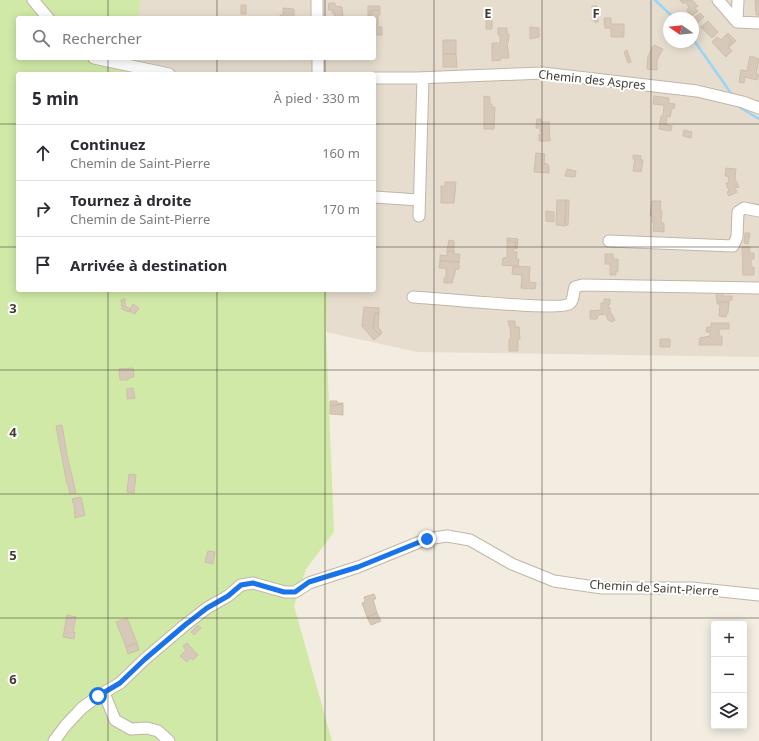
<!DOCTYPE html>
<html lang="fr">
<head>
<meta charset="utf-8">
<style>
  :root { --surface:#fff; --page:#f7f7f7; --text:#2b2b33; --muted:#7c7c81; --line:#e1e1e2 }
  body { margin:0; font-family:"Noto Sans",sans-serif; background:var(--page); color:var(--text) }
  .controls { position:absolute; right:12px; bottom:12px; display:grid; overflow:hidden; border-radius:4px; box-shadow:0 2px 10px #0003 }
  .controls button { width:36px; height:36px; display:grid; place-items:center; padding:0; border:0; border-bottom:1px solid var(--line); background:var(--surface); color:var(--text); font:20px sans-serif }
  .compass { position:absolute; left:663px; top:12px; width:36px; height:36px; border-radius:50%; background:var(--surface); box-shadow:0 2px 10px #0003; rotate:284deg }
  .stop { position:absolute; width:12px; height:12px; margin:-9px; border:3px solid #1a73e8; border-radius:50%; background:#fff }
  .stop.end { background:#1a73e8; border-color:#fff; box-shadow:0 1px 4px #0008 }
  .list { margin:0; padding:0; list-style:none }
  h2 { display:flex; justify-content:space-between; align-items:center; height:52px; margin:0; padding:0 16px; font-size:17px }
  h2 small { font-size:13px; font-weight:400; color:var(--muted) }
  .list li { display:grid; grid-template-columns:26px 1fr auto; gap:12px; align-items:center; box-sizing:border-box; height:56px; padding:0 16px; border-top:1px solid var(--line) }
  .list b { display:block; font-size:15px; white-space:nowrap }
  .list p { margin:0; font-size:13px; white-space:nowrap; color:var(--muted) }
  .list em { font-size:13px; font-style:normal; color:var(--muted) }
  .icon { flex:none; width:22px; height:22px; fill:none; stroke:currentColor; stroke-width:2; stroke-linecap:round; stroke-linejoin:round }
  .map { position:relative; flex:none; width:759px; height:741px; overflow:hidden }
  .search { position:absolute; background:var(--surface); box-shadow:0 2px 10px #0003; left:16px; top:16px; width:360px; height:44px; display:flex; align-items:center; gap:10px; box-sizing:border-box; padding:0 14px; border-radius:4px; color:var(--muted); font-size:15px }
  .panel { position:absolute; background:var(--surface); box-shadow:0 2px 10px #0003; left:16px; top:72px; width:360px; height:220px; border-radius:4px }
  .map>svg:first-child { display:block }
  .residential { fill:#e6ddcf; fill-rule:evenodd }
  .green { fill:#d0e9a7 }
  .lines { fill:none; stroke-linecap:round; stroke-linejoin:round }
  .stream { stroke:#99d5f4; stroke-width:2.5 }
  .building { fill:#d7c9b9; stroke:#cfbea9 }
  .minor-casing { stroke:#c0b6a7; stroke-width:13 }
  .minor { stroke:#fff; stroke-width:11 }
  .route { stroke:#1a73e8; stroke-width:5 }
  .grid { fill:none; stroke:#433b32; stroke-width:1; stroke-opacity:0.55 }
  .labels { text-anchor:middle; stroke-width:4; stroke-linejoin:round; paint-order:stroke }
  .street-label { font-size:12px; fill:#433b32; stroke:#fff }
  .grid-label { font-size:13px; text-anchor:middle; font-weight:bold; fill:#433b32; stroke:#fff; stroke-width:4; stroke-linejoin:round; paint-order:stroke }
</style>
</head>
<body>
<div class="map">
<svg width="759" height="741" viewBox="0 0 759 741">
  <rect width="100%" height="100%" fill="#f2ece1"/>
  <path class="residential" d="M141,0H759V357L417,352L326,332L328,290H374V74H141L128,58H374V18H137ZM669,18H693V42H669Z"/>
  <path class="green" d="M0,0H141L137,18H18V58H128L141,74H18V290H328L326,332L334,532L306,569L294,606L332,741H0Z"/>
  <g class="lines">
    <path class="stream" d="M655,0L674,18
      M693,39L733,96
      M738,104L741,108L759,119"/>
  </g>
  <path class="building" d="M680,0H692L698,6L695,8L698,11L692,16L687,10L689,7L685,2L683,4Z
    M755,0H759V15H756Z
    M329,3H335V6L342,7L343,18H334L335,13H332L333,10H328Z
    M241,5H246V14H241Z
    M368,6H380V10H371V15H368Z
    M592,6H597L598,22H594L595,20H592Z
    M283,8L294,9V17L280,18V15H283Z
    M371,10H380V15H378V27H382V35H374V18H368V15H371Z
    M700,13L704,17L697,23L693,19Z
    M486,17L492,18V29H486Z
    M604,18H611V24H624V37H611V28H605Z
    M708,21L718,32L712,38L701,27Z
    M530,27L539,28V37L530,39Z
    M498,28H507V34H509L508,43H507L509,58H501V60L492,61V43H500V35H498Z
    M728,33L736,41L729,47L728,46L732,41L726,35Z
    M726,35L732,41L728,46L732,51L726,57L712,42L717,37L721,40Z
    M443,40H456V54H443Z
    M654,45L663,49L657,60V70L647,69L648,56Z
    M627,50L631,62L628,63L624,52Z
    M443,54H456L457,67H443Z
    M750,56L759,59L756,74H759L757,80L745,77L744,83L739,82L741,70L747,71Z
    M484,96L490,97V104H492V107H495L494,129H484Z
    M654,96L669,98V103L675,104L674,109L672,108L670,117L667,116L666,125L672,126L671,131L659,129L661,116H663L664,105L653,104Z
    M537,119H541V122H549L550,141H539V134L542,135V132H540V128H536Z
    M684,130L692,132L691,138L683,136Z
    M536,153L545,154L544,163L547,164L549,166V173L534,172Z
    M633,155L641,156L640,160H643L641,172L633,171L635,159H633Z
    M726,168L736,169L735,179L739,187L735,188L737,192L729,196L727,192L729,191L726,183L729,182L728,176H725Z
    M567,169L576,171L575,177L565,176Z
    M445,182H456L454,203H441V186H445Z
    M557,200H566L565,226L556,225Z
    M566,200H569L568,225H565Z
    M652,201H661L660,211H662L661,223H664V232L653,231L654,223L652,222L653,218L650,215Z
    M546,211L554,212V222L546,221Z
    M745,233H750L748,244L744,243Z
    M507,238L518,239L517,249H515L516,242L507,241Z
    M449,240L454,241V252L447,251Z
    M507,241L516,242L515,249H513V252H517L516,259H519L518,266L502,265L503,258H507Z
    M742,247H750L749,253H754V259H751V267H754V275H743Z
    M447,251L454,252V254H460L459,262L440,261V255L447,256Z
    M605,254H613V259H618V271H616V275H610V264H605Z
    M440,261L459,262V269H456L452,283H444V278H446V268H439Z
    M513,266L530,267L529,282L536,283L535,289L521,288L522,275L512,274Z
    M716,293H723V296H732V300H729V302H717Z
    M125,299V306L131,309L129,312L122,309V307L121,300Z
    M604,299H610V304H609L608,307L610,308V313L612,314L615,320L612,322L608,320L606,314L598,315L597,319H590V311L601,310V303H604Z
    M717,302H729L728,313H727L726,317L719,316L720,304H717Z
    M133,304L139,308L135,314L129,311Z
    M364,307L379,308V313H375L373,328L380,335L374,340L362,326Z
    M375,313H379L378,327L382,333L380,335L373,328Z
    M508,321H515V327H519L520,339H518V351H509V339H511L510,326H509Z
    M711,323H729V329H719V336H722V345H699L700,338L710,336V332H706L707,327H711Z
    M660,339H670V347H660Z
    M133,368L134,377L128,378V380H120L119,369Z
    M133,388L135,398L127,399V389Z
    M330,401H337V403H343V404L330,406Z
    M343,404V415L330,414V406Z
    M62,425L67,455L76,493L70,494L68,484H67L56,426Z
    M129,474L136,475L134,493L127,492Z
    M81,497L85,515L75,518L74,505L72,499Z
    M208,551L215,552L213,564L205,562Z
    M374,594L376,599H373L377,613L367,617L362,603L365,602L364,597Z
    M377,613L381,621L371,625L367,617Z
    M67,615L76,617L73,632H75L74,639L63,637Z
    M127,618L137,643L126,647L116,622Z
    M198,625L201,628L194,635L191,632Z
    M137,643L139,650L128,654L126,647Z
    M187,643L198,655L193,660L191,658L187,662L180,656L186,650L183,646Z"/>
  <g class="lines">
    <g class="minor-casing">
      <path id="minor" d="M33,0L48,18
        M317,0V18
        M718,0L737,22L759,23
        M737,22L738,0
        M94,58L169,74
        M318,58V74
        M374,78H416L543,73L697,91L743,102L759,108
        M374,197L419,200
        M419,216L423,78
        M609,241L733,246L737,237L738,212L744,208L759,211
        M413,297C434,298 559,311 569,304C574,301 573,292 575,287L582,285L759,288
        M104,693L115,720L131,729L147,728L158,731L169,741
        M54,741L66,725L82,708L98,696L120,683L145,659L185,625L207,608L228,596L241,585L253,583L285,592H295L309,583L358,567L427,539L447,536L470,540L512,564L554,581L602,588H692L759,595"/>
    </g>
    <use href="#minor" class="minor"/>
  </g>
  <g class="lines">
    <path class="route" d="M98,696L120,683L145,659L185,625L207,608L228,596L241,585L253,583L284,592H295L309,582L358,567L427,539"/>
  </g>
  <path class="grid" d="M108,0V18M217,0V18M325,0V18M434,0V741M542,0V741M651,0V741M108,58V74M217,58V74M325,58V74M0,124H18M374,124H759M0,247H18M374,247H759M108,290V741M217,290V741M325,290V741M0,370H759M0,494H759M0,618H759"/>
  <g class="labels">
    <g class="street-label">
      <text transform="translate(592 80) rotate(6)" y="4">Chemin des Aspres</text>
      <text transform="translate(654 588) rotate(3)" y="4">Chemin de Saint-Pierre</text>
    </g>
  </g>
  <g class="grid-label">
    <text x="488" y="18">E</text>
    <text x="596" y="18">F</text>
    <text x="13" y="313">3</text>
    <text x="13" y="437">4</text>
    <text x="13" y="560">5</text>
    <text x="13" y="684">6</text>
  </g>
</svg>
<div class="controls">
<button>+</button>
<button>−</button>
<button><svg class="icon" aria-label="layers" viewBox="0 0 24 24"><path d="M12 4l9 5-9 5-9-5zM3 14l9 5 9-5"/></svg></button>
</div>
<svg class="compass" viewBox="-18 -18 36 36"><path d="M0-13l5 13h-10z" fill="#e53935"/><path d="M0 13l5-13h-10z" fill="#7c7c81"/></svg>
<div class="stop" style="left:98px;top:696px"></div>
<div class="stop end" style="left:427px;top:539px"></div>
<div class="search"><svg class="icon" aria-label="search" viewBox="0 0 24 24"><circle cx="10" cy="10" r="6"/><path d="M15 15l6 6"/></svg>Rechercher</div>
<section class="panel">
<h2>5 min<small>À pied · 330 m</small></h2>
<ul class="list">
<li><svg class="icon" aria-label="ahead" viewBox="0 0 24 24"><path d="M12 20V5M6 11l6-6 6 6"/></svg><div><b>Continuez</b><p>Chemin de Saint-Pierre</p></div><em>160 m</em></li>
<li><svg class="icon" aria-label="right" viewBox="0 0 24 24"><path d="M7 20v-9h11M14 6l5 5-5 5"/></svg><div><b>Tournez à droite</b><p>Chemin de Saint-Pierre</p></div><em>170 m</em></li>
<li><svg class="icon" aria-label="arrive" viewBox="0 0 24 24"><path d="M6 21V4h12l-3 4 3 4H6"/></svg><div><b>Arrivée à destination</b></div></li>
</ul>
</section>
</div>
</body>
</html>
